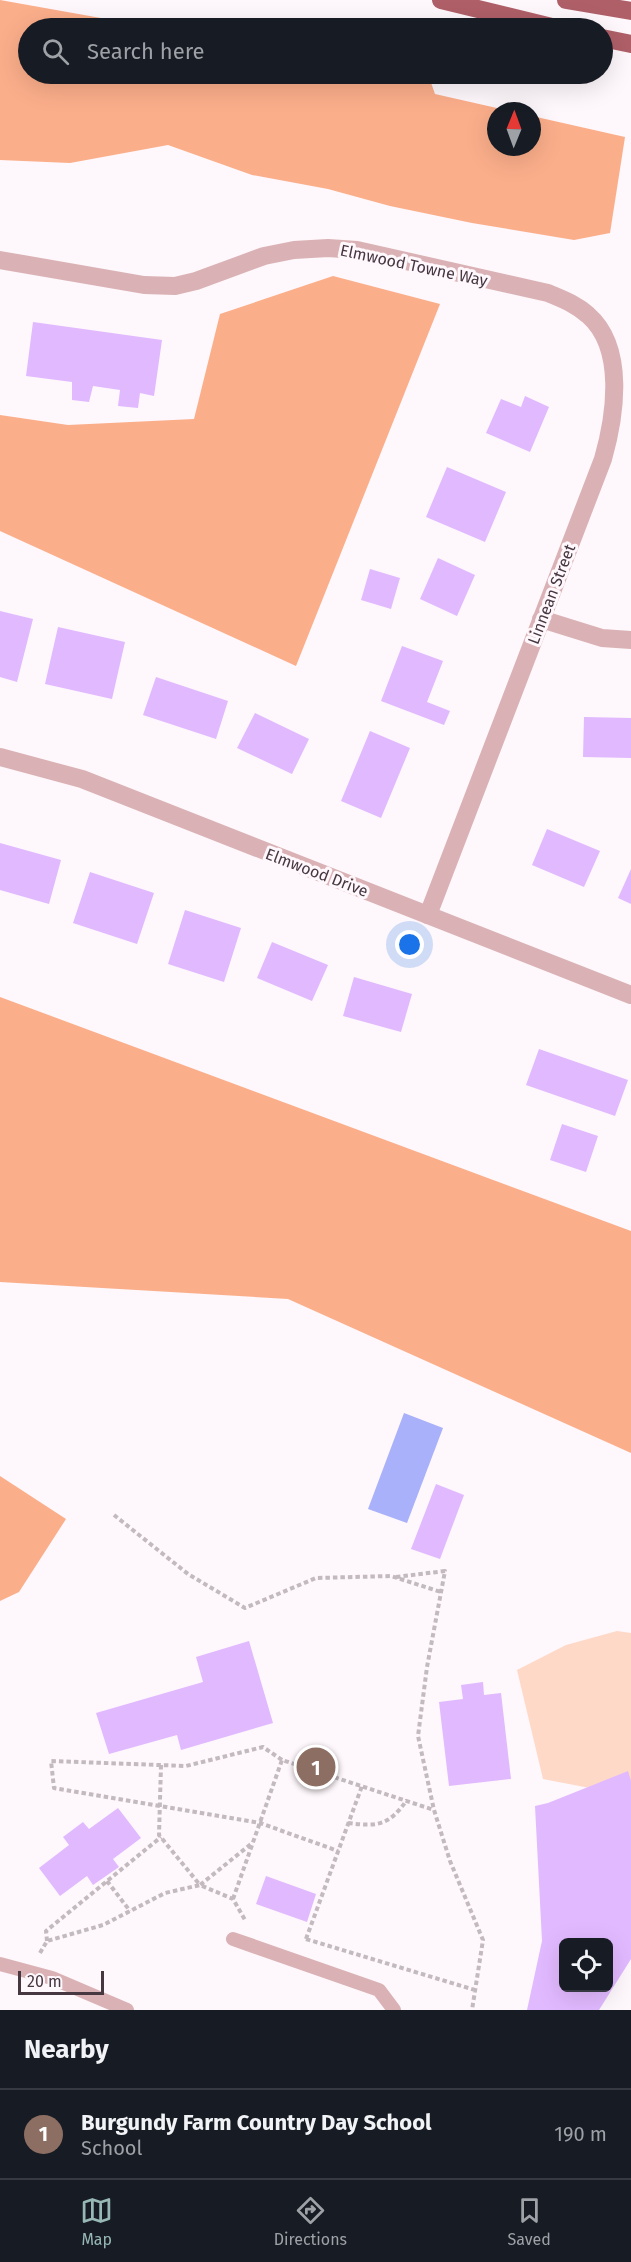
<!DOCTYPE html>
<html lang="en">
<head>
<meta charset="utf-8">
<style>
  :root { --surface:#171b24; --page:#20242c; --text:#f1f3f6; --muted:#9ea1a6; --line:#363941; --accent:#97b8b5 }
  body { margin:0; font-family:"Fira Sans",sans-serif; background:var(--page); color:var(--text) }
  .controls { position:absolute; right:18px; bottom:18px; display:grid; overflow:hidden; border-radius:9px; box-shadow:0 6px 24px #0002 }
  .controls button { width:54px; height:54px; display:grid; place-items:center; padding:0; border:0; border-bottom:2px solid var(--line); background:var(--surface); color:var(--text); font:30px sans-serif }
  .compass { position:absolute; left:487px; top:102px; width:54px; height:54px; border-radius:50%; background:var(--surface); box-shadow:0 6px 24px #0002; rotate:1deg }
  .scale { position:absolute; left:18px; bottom:15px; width:86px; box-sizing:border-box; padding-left:6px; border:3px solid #463740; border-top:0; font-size:16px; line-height:21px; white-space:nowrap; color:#463740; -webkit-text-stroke:4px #fef7fb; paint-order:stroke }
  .you { position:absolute; left:410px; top:945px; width:21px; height:21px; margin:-15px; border:4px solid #fff; border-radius:50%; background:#1a73e8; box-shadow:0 0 0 9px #1a73e833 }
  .badge { display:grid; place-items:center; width:39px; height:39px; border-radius:50%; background:var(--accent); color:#fff; font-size:20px; font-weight:700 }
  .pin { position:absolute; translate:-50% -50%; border:3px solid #fff; box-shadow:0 2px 6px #0006 }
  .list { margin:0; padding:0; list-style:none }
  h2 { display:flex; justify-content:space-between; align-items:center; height:78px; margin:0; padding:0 24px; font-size:26px }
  h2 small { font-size:20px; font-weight:400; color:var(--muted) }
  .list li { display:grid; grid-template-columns:39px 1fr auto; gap:18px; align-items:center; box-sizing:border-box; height:90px; padding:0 24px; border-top:2px solid var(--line) }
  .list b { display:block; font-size:22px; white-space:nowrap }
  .list p { margin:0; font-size:20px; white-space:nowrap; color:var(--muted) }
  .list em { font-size:20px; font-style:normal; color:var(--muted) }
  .icon { flex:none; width:33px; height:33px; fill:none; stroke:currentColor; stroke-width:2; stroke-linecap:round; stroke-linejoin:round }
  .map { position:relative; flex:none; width:631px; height:2010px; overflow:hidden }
  .search { position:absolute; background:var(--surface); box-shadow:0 6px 24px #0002; left:18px; right:18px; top:18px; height:66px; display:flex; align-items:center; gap:15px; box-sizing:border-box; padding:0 21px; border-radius:33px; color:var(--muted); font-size:22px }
  .sheet { height:168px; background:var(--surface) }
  nav { display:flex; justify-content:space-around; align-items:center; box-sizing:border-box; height:84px; border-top:2px solid var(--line); background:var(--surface); font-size:16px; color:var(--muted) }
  nav a { display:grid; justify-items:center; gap:3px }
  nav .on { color:var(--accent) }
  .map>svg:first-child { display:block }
  .green { fill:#ffd9c7 }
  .forest { fill:#fbae8a }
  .water { fill:#a8b1f9 }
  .building { fill:#e1b9ff; fill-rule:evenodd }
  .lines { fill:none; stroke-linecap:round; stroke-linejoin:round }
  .path { stroke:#c3babf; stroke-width:4; stroke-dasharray:4.5 3; stroke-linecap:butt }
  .service { stroke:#dab2b5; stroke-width:14 }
  .minor { stroke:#dab2b5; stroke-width:18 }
  .tertiary { stroke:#dab2b5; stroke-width:18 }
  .motorway { stroke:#af5f68; stroke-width:18 }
  .labels { text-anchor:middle; stroke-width:6; stroke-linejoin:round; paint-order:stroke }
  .street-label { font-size:16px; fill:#463740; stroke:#fef7fb }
</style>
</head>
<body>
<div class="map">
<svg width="631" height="2010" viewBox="0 0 631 2010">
  <rect width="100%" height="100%" fill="#fef7fb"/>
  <path class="green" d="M617,1631L631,1633V1796L543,1779L517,1670L566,1645Z"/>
  <path class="forest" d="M0,0L157,28H28V74H428L435,94L510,111H496V147H532V116L625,137L610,233L574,240L472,223L390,206L328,189L252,175L168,145L70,163L0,160Z
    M333,276L440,304L296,666L0,531V415L68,425L194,419L220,314Z
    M0,997L631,1231V1453L288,1299L0,1282Z
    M0,1476L66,1519L19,1592L0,1601Z"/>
  <path class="water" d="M404,1413L443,1428L407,1523L368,1509Z"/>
  <path class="building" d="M33,322L162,340L154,396L140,393L138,408L118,406L120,390L93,386L89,402L72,400V382L26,376Z
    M525,396L549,407L530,452L486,433L501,399L521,407Z
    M447,467L506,492L485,542L426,517Z
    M438,558L475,575L457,616L420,599Z
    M370,569L400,578L391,609L361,600Z
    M0,611L33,619L17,682L0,677Z
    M58,627L125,642L112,699L45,684Z
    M402,646L443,661L427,702L450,711L444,725L381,701Z
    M156,677L228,701L216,739L143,715Z
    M255,713L309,739L292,774L237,748Z
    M584,717L631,718V758L583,757Z
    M370,731L410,748L381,818L341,801Z
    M547,829L600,851L584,887L532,865Z
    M0,843L61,860L49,904L0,890Z
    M631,869V904L618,898Z
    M90,872L154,893L137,944L73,923Z
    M185,910L241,928L224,982L168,964Z
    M272,942L328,965L312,1001L257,978Z
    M354,977L412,994L401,1032L343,1016Z
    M539,1049L628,1080L615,1116L526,1085Z
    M562,1124L598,1136L586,1172L550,1160Z
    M436,1484L464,1495L440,1559L411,1549Z
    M249,1641L273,1723L181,1750L177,1735L109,1754L96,1713L203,1682L196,1657Z
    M483,1682L484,1695L501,1693L511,1779L449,1786L439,1702L463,1699L461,1685Z
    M628,1771L631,1781V1959L599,2010H527L542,1941L535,1806L548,1803ZM564,1942H608V1988H564Z
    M118,1808L141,1838L113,1859L119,1867L93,1885L87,1876L60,1896L39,1868L69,1845L63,1837L83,1822L89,1829Z
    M266,1876L316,1894L307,1922L256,1904Z"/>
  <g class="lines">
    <path class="path" d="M114,1515L188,1574L245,1608L316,1578L391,1576L441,1592
      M396,1577L445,1571L427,1667L418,1736L434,1810L450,1861L483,1940L472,2010
      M282,1760L263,1747L186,1766L51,1761L54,1788L260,1823L338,1851
      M161,1765L159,1835L200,1885L251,1844
      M348,1823C379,1827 389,1825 407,1800
      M107,1881L130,1911
      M233,1899L282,1760L434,1810
      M306,1939L475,1990
      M306,1939L362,1786
      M47,1941L46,1931L161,1837
      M40,1953L47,1941L103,1925L165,1893L200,1885L233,1899L245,1920"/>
    <path class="service" d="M233,1939L379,1990L394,2010
      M0,1964L52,1978L127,2010"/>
    <path class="minor" d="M0,260L144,285L175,286L196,281L264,256L294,250L328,248L357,250L548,293C562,299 576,304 588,315C626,348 615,417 603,459L428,915
      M541,619L602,638L631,640"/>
    <path class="tertiary" d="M0,757L82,779L631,995"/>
    <path class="motorway" d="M441,0L556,28
      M566,0L631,11
      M602,38L631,44"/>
  </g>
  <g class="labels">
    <g class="street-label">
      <text transform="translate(414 265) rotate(12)" y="6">Elmwood Towne Way</text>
      <text transform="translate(551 594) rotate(-69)" y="6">Linnean Street</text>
      <text transform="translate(317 872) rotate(21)" y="6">Elmwood Drive</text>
    </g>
  </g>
</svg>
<div class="controls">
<button><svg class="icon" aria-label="locate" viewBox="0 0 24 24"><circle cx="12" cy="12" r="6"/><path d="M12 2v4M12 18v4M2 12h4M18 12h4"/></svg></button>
</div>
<svg class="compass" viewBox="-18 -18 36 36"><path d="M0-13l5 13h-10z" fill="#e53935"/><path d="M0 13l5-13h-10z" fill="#9ea1a6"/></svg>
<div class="scale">20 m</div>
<div class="you"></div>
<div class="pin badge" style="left:316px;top:1767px;background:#8d6e63">1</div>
<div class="search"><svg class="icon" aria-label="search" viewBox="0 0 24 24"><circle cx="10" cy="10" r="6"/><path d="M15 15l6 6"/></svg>Search here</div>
</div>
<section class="sheet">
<h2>Nearby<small></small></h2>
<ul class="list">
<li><span class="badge" style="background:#8d6e63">1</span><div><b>Burgundy Farm Country Day School</b><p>School</p></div><em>190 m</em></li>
</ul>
</section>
<nav>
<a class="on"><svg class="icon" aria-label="map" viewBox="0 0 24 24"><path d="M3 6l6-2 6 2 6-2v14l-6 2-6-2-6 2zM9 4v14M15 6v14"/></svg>Map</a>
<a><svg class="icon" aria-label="directions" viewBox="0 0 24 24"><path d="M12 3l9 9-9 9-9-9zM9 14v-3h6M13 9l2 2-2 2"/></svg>Directions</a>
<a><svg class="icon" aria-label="saved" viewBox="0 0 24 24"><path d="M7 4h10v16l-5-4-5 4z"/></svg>Saved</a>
</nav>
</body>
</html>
